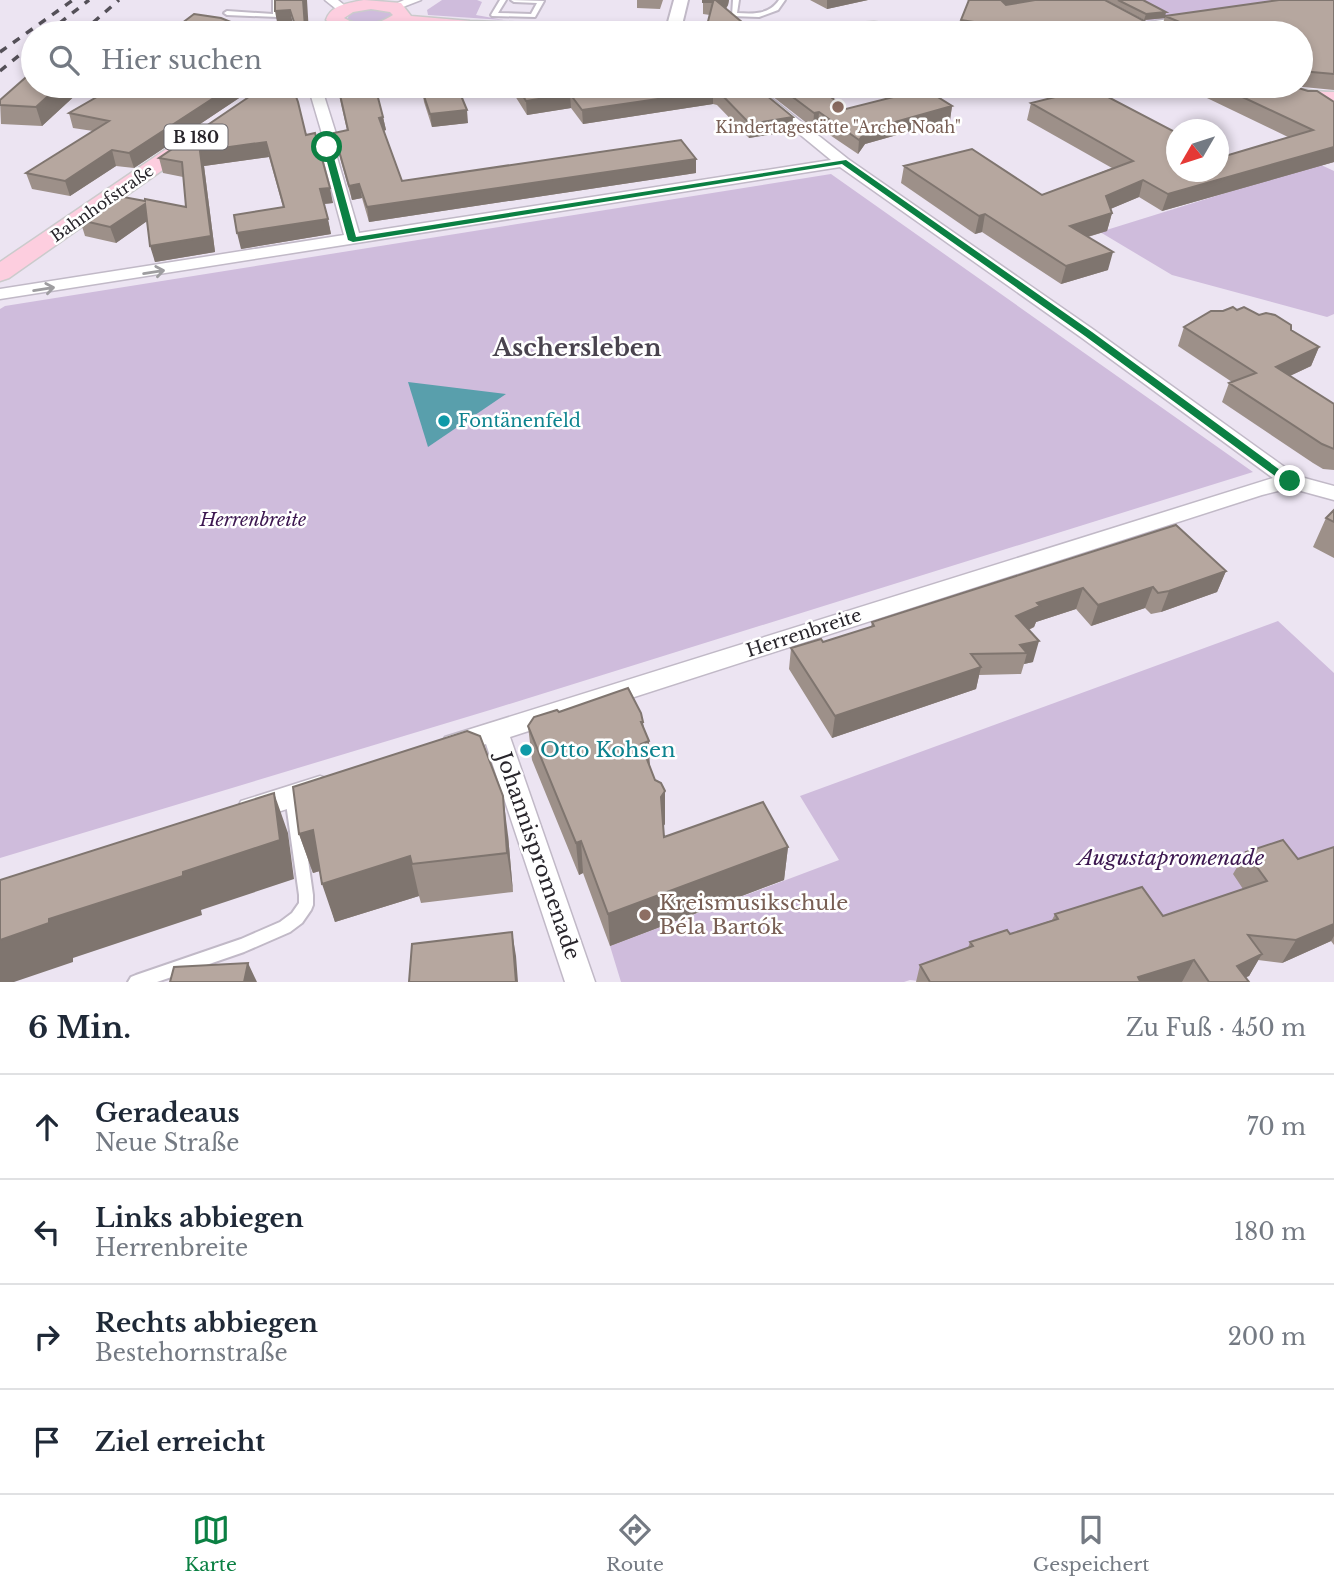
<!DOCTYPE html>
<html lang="de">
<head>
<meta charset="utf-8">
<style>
  :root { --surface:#fff; --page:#f6f6f7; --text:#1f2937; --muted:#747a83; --line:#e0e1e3; --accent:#0b8043 }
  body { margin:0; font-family:"Libre Baskerville",serif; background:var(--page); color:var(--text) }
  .compass { position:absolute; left:1166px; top:119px; width:63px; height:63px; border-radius:50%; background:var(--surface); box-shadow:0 4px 10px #0003; rotate:231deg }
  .stop { position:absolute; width:21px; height:21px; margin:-16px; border:5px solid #0b8043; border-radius:50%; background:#fff }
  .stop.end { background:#0b8043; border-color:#fff; box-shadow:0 2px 7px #0008 }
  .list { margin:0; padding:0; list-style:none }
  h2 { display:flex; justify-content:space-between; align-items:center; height:91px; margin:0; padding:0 28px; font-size:30px }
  h2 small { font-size:23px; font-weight:400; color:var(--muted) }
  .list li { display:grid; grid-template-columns:46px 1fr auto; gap:21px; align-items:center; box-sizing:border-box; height:105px; padding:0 28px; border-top:2px solid var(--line) }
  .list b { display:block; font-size:26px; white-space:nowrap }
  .list p { margin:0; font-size:23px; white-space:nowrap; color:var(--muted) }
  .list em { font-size:23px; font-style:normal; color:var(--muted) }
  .icon { flex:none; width:38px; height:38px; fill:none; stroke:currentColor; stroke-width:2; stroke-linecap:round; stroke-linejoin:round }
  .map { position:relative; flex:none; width:1334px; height:982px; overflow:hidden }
  .search { position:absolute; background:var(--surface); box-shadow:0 4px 10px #0003; left:21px; right:21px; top:21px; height:77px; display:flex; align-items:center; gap:18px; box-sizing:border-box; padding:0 24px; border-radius:38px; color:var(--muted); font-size:26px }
  .sheet { height:511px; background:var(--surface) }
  nav { display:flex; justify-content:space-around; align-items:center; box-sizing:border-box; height:98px; border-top:2px solid var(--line); background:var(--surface); font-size:19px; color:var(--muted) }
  nav a { display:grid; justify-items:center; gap:4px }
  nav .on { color:var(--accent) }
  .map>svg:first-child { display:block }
  .green { fill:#cfbcdc }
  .water { fill:#599fac }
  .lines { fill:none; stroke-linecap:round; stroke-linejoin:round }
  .service-casing { stroke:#c1b9c7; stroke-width:4 }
  .minor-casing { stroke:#c1b9c7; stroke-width:3 }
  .tertiary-casing { stroke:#c1b9c7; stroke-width:4 }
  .primary-casing { stroke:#cbcbcc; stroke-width:3 }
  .service { fill:#fff; fill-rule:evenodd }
  .minor { fill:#fff; fill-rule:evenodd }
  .tertiary { fill:#fff; fill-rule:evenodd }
  .primary { fill:#fdcedf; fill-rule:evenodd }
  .rail { stroke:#545058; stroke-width:3.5; stroke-dasharray:8 8; stroke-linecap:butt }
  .wall { fill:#9d9089 }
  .shaded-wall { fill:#7f756f }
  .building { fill:#b6a79f; stroke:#7f756f; stroke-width:2 }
  .oneway { stroke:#9e9da0 }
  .route { fill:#0b8043 }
  .education-dot { fill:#8d6e63; stroke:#fff; stroke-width:2.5 }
  .culture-dot { fill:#0f9aa8; stroke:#fff; stroke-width:2.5 }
  .labels { text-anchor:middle; stroke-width:5; stroke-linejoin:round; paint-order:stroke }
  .far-education-label { font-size:16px; fill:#785e54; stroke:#fff }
  .shield { fill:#fff; stroke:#68666b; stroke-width:2 }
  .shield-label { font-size:16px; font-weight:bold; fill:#28252b }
  .far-street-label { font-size:16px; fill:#28252b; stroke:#fff }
  .culture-label { font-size:18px; fill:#0d838f; stroke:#fff; text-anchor:start }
  .park-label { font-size:18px; font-style:italic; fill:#3c1750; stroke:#fff }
  .street-label { font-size:18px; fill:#28252b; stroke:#fff }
  .near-culture-label { font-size:21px; fill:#0d838f; stroke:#fff; text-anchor:start }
  .near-street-label { font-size:21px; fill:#28252b; stroke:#fff }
  .near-park-label { font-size:21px; font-style:italic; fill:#3c1750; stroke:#fff }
  .near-education-label { font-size:21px; fill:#785e54; stroke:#fff; text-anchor:start }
  .district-label { font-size:24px; font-weight:bold; fill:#49434e; stroke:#fff }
</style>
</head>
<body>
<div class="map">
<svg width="1334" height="982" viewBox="0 0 1334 982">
  <rect width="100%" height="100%" fill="#ece4f2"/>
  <path class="green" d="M442,0H477L482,2L476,15L504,20L428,15L427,10Z
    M1108,0H1326L1148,21Z
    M368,8L387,10L392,15C381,27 362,26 347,20L350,13Z
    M1319,164L1334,171V314L1327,317L1172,275L1100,232Z
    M831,174L1253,472L490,710L0,858V309L5,306Z
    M1278,621L1334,673V865L1254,903L927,982L910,980L904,982H621L610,946L839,860L800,796Z"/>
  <path class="water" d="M408,382L506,394L428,447Z"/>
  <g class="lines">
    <g class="service-casing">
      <path id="service" d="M273,0H279L278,17L227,15L224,13L227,11L273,14Z
        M500,0H506L498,13L531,14L537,3L514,2L511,0L544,1L535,17L492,16L491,15Z
        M733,0H739L737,13C753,14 769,15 779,0H785L778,10L759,17L732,16Z
        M1059,86H1067L1089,98L1084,99Z
        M292,790L297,792L299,796L313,895V905L311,910L302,923L290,932L244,952L157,982H128L131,977L136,975L241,939L280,922L292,913L299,903V895L285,796L287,792Z"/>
    </g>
    <g class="minor-casing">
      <path id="minor" d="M325,0H338L350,10L340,12Z
        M404,0H421L395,10L389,7Z
        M1190,16L1194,18V22L1142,31L1136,27L1142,23Z
        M308,86H321L337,137L334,147L359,233L831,160L741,86H756L848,159L1094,330L1297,476L1334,486V500L1290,488L1262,495L510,737L595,982H565L486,744L454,755L445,751L441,744L445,737L1273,478L1082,338L840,167L0,299V289L344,235L320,147L323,137Z
        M320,776L329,779L333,787L329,795L251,821L241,817L237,809L241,801Z"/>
    </g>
    <g class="tertiary-casing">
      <path id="tertiary" d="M674,0H688L680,33H665Z"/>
    </g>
    <g class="primary-casing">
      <path id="primary" d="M364,0L401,3L411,16L470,21L670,28L679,33H524L400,26L378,33H351L336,29L326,20C331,4 350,3 364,0ZM371,9L390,12L393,15C378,25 360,28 344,18L353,12Z
        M874,22L939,29L942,33H766L775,28Z
        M1256,86C1283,85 1307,92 1334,92V104H1302L1259,90Z
        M194,133L201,135L205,139L201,143L9,278L0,281V262L187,135Z"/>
    </g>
    <use href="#service" class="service"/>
    <use href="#minor" class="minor"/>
    <use href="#tertiary" class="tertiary"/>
    <use href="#primary" class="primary"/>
    <path class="rail" d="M47,33L89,0
      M81,33L119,0
      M0,52L73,0
      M0,71L33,44"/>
  </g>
  <path class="wall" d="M637,0H663L660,9L637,8Z
    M703,0H729L728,5L726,9L710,15L703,14Z
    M810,0H868L827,9Z
    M967,0H1105L1150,24L1148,33H968L959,32L961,20L969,1Z
    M1106,0H1143L1165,18L1144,20Z
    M1334,0V90L1293,86L1334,102V162L1162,211L1139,197L1110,209L1112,213L1107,231L1088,237L1108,270L1061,284L982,232L975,234L901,183L904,166L1042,195L1112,168L1027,120L1031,103L1222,157L1288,137L1182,86H1301V33H1167L1161,31L1165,16Z
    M116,86H257L134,168L116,166L70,196L32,189L26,173L93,131L73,128L69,113Z
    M337,86H375L383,117L386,130L384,131L402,181L696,173L369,222L362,198L352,200L337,147L334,133L347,130Z
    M510,86H755L792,131L749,138L717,105L713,104L583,124L571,108L527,115L510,88Z
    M759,86H817L846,109L952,106L950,120L865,144L858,154L818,127L813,128Z
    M81,90L42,126L1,124L0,100Z
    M422,90L468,123L432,127L424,102Z
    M306,135L333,203L324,204L331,234L241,249L283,207L269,157L204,166L215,252L155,262L147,221L116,243L85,236L80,220L145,201L186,207L183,177L163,173L159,158Z
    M1237,310L1259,315L1291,330L1319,347L1311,366L1290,376L1334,404V470L1323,469L1313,463L1222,402L1229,383L1232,382L1178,346L1184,327L1223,311Z
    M1334,510V558L1313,547L1326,518Z
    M1176,525L1226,571L1217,592L1161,612L1151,614L1145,608L1091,626L1076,609L1036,622L1034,627L1029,630L1033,662L1024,664L1021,674L979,675L976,689L832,738L789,669L791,648L823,642L871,627L872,622Z
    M559,712L643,722L650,766L665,824L663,826L664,837L788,847L784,880L610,946L583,873L579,875L532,760L528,726Z
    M299,834L508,835L513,892L421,903L419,896L335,922L320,871L313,873Z
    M1334,847V945L1331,941L1282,963L1258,960L1249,976L1246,977L1249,982H916L920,965L968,948L970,942L1010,934L1052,920L1055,914L1163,916L1243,889L1233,874L1246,852L1298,859Z"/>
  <path class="shaded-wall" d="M303,0H307L309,33H297L296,28Z
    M723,0H729L728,5L721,15V2Z
    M827,0H868L827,9Z
    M1001,0H1056L999,11Z
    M290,10L295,33H279L275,11Z
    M1166,12L1165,18L1144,20L1146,14Z
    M1150,24L1148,33H1129L1130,29Z
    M59,86H79L81,90L42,126L36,107Z
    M232,86H257L134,168L129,153Z
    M713,91V104L583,124L582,110Z
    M570,94L571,108L527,115L526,101Z
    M952,106L950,120L865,144L858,154L859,140L867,130Z
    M467,110L468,123L432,127L430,114Z
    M819,112L818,127L813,128L814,113Z
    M383,117L386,130L381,131L379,118Z
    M793,117L792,131L749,138L750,124Z
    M266,142L269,157L204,166L215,252L155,262L150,246L211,236L200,151Z
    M1334,147V162L1162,211L1168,194Z
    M112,150L116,166L70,196L65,181Z
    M696,159V173L369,222L367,207Z
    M1143,180L1139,197L1101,213L1106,196Z
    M359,184L362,198L352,200L349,186Z
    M330,188L333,203L323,204L320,189Z
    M145,204L150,219L116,243L110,227Z
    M1112,213L1107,231L1066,243L1070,226Z
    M985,214L982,232L975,234L979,216Z
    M328,219L331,234L241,249L237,233Z
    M1113,252L1108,270L1061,284L1066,266Z
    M1319,347L1311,366L1268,386L1276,367Z
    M1226,571L1217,592L1161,612L1169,591Z
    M1153,587L1145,608L1091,626L1098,605Z
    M1083,588L1076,609L1036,622L1034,627L1011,637L1016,616L1037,603Z
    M1039,641L1033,662L1024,664L1027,653L1020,645Z
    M981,667L976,689L832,738L835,716Z
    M641,722H643V743L649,741L650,774L641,777Z
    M665,791V824L661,830V797Z
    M274,793L288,833L294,879L201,910L202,915L73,958V962L14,982H0V940L49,919L183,872Z
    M503,796L508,835L513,892L507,853Z
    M313,830L326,869L313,873L299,834Z
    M581,841L583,873L579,875L576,843Z
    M788,847L784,880L610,946L608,914Z
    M410,856L419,896L335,922L322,884Z
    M1334,924V936L1331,941L1282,963L1296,940Z
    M512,932L516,956L518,982H516Z
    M1262,954L1249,976L1235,982L1237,966Z
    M1194,960L1182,982H1135L1138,977Z
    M248,963L257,982H244Z"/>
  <path class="building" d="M275,0H303L305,27L296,28L290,10L275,11Z
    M703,0H723L721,2H718L755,33H705L713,2H703Z
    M969,0H1001L1006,5L1035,0H1105L1150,24L1130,29L1086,30L1013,28L961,20Z
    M1118,0H1143L1166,12L1146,14Z
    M1279,0H1334V74L1301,71V33H1206L1165,16Z
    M194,14L221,18L253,31L254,33H169Z
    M33,71V86H59L36,107L0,105V100Z
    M116,86H232L129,153L112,150L65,181L26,173L109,121L69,113Z
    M265,86H292L298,102L306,135L315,133L330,188L320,189L328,219L237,233L234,215L284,207L266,142L200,151L211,236L150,246L145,204L110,227L80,220L118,196L145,201V199L186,207L182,162L159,158Z
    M338,86H375L383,117L379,118L402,181L681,140L696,159L367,207L359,184L349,186L334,133L348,130Z
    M457,86L467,110L430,114L422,90Z
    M517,86H755L793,117L750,124L718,91H713L582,110L570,94L526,101Z
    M778,86H817L846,109L925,89L952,106L867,130L859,140L819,112L814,113Z
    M1219,86H1292L1308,91H1317L1334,102V147L1168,194L1143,180L1106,196L1112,213L1070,226L1113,252L1066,266L985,214L979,216L904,166L972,149L1042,195L1133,161L1031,103L1091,88L1177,133V172H1219V155L1222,157L1313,130Z
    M1233,307L1237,310L1244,307L1259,315L1266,313L1275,315L1291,325V330L1319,347L1276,367L1334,404V449L1322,444L1229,383L1256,373L1184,327L1211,311H1223Z
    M1334,510V522L1326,518Z
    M1176,525L1226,571L1169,591L1158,593L1153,587L1098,605L1083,588L1037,603L1040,606L1016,616L1039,641L1020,645L1027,653L971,654L981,667L835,716L791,648L821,639L823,642L874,626L872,622Z
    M628,688L641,713L643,722H641L649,741L641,744L655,780L661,783L665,791L661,797L664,837L763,802L788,847L608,914L581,841L576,843L528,726L534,717L557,710L559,712Z
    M467,731L480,736L503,796L507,853L412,864L410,856L322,884L313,830L299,834L293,787Z
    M274,793L280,840L183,872V876L49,919V923L0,940V880Z
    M1283,840L1298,859L1334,847V924L1296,940L1248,935L1262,954L1237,966L1249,982H1209L1194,960L1138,977L1140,981L1139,982H930L920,965L973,946L970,942L1007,930L1010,934L1058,919L1055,914L1142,887L1163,916L1267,881L1246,852Z
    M512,932L516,982H409L412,944Z
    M248,963L244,982H170L174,967Z"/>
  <defs><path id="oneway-shaft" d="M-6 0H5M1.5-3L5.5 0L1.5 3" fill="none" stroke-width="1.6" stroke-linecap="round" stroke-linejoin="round" transform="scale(1.75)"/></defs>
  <g class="oneway">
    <use href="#oneway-shaft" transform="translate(154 272) rotate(-9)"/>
    <use href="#oneway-shaft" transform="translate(44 289) rotate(-9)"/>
  </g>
  <path class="route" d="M327,145L331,147L356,237L846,160L1092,332L1295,481L1286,484L1085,336L842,164L353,242L348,240L323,147Z"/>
  <g class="education-dot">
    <circle cx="838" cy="107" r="7"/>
    <circle cx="645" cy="915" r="7"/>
  </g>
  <g class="culture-dot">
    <circle cx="444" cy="421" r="7"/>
    <circle cx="526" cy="750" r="7"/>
  </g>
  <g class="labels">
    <g class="far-education-label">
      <text x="838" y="133">Kindertagestätte "Arche Noah"</text>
    </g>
    <rect class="shield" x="164.5" y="124.5" width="63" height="25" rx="5"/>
    <g class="shield-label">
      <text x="196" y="143">B 180</text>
    </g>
    <g class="far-street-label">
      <text transform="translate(102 203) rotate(-35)" y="6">Bahnhofstraße</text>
    </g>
    <g class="culture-label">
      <text x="458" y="427">Fontänenfeld</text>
    </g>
    <g class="park-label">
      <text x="253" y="526">Herrenbreite</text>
    </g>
    <g class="street-label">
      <text transform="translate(804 633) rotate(-18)" y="6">Herrenbreite</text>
    </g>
    <g class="near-culture-label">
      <text x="540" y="757">Otto Kohsen</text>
    </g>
    <g class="near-street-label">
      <text transform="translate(538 856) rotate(71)" y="7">Johannispromenade</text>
    </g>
    <g class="near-park-label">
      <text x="1171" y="865">Augustapromenade</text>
    </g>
    <g class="near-education-label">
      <text x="659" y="910">Kreismusikschule<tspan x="659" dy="24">Béla Bartók</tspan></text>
    </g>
    <g class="district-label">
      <text x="577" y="356">Aschersleben</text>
    </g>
  </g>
</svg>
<svg class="compass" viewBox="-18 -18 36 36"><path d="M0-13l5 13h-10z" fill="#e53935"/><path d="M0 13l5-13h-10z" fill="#747a83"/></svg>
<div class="stop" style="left:327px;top:147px"></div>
<div class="stop end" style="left:1290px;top:481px"></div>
<div class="search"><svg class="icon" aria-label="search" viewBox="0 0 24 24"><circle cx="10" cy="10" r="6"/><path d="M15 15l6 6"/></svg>Hier suchen</div>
</div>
<section class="sheet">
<h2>6 Min.<small>Zu Fuß · 450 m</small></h2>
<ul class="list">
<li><svg class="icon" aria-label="ahead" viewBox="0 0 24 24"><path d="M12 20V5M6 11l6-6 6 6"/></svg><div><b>Geradeaus</b><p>Neue Straße</p></div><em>70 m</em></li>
<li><svg class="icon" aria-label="left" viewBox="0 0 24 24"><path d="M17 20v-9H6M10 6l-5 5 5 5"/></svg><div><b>Links abbiegen</b><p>Herrenbreite</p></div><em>180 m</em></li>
<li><svg class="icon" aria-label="right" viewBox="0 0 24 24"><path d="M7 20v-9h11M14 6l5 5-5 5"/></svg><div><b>Rechts abbiegen</b><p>Bestehornstraße</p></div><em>200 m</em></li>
<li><svg class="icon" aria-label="arrive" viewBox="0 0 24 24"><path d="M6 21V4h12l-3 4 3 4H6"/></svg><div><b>Ziel erreicht</b></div></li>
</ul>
</section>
<nav>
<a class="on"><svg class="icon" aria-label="map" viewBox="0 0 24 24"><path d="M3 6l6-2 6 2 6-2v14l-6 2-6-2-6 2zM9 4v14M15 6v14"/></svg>Karte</a>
<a><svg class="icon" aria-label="directions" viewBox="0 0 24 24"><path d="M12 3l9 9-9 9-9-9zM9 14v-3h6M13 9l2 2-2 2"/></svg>Route</a>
<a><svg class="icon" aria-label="saved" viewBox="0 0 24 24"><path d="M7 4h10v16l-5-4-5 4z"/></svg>Gespeichert</a>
</nav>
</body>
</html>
